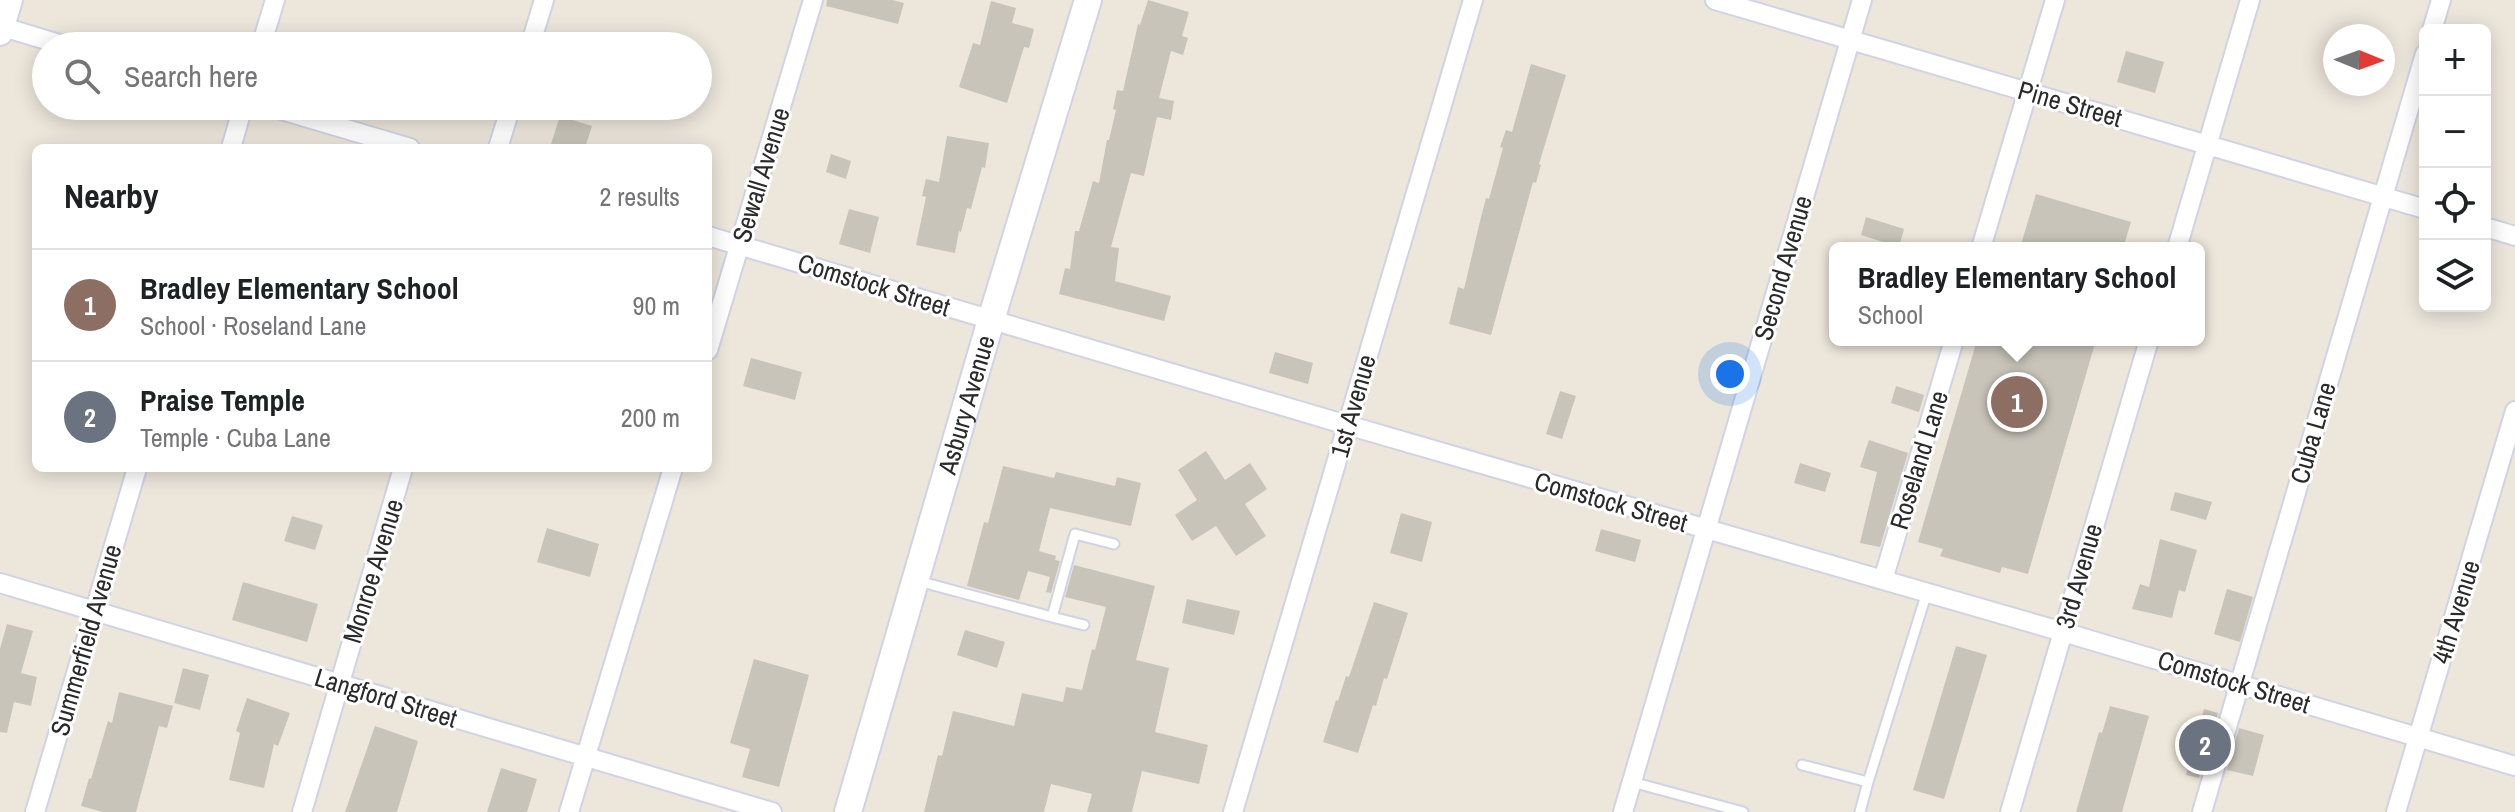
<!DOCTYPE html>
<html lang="en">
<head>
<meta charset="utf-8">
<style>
  :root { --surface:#fff; --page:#f2f2f2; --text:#202124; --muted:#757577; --line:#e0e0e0; --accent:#0f766e }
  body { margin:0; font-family:"Archivo Narrow",sans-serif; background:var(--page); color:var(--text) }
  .controls { position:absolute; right:24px; top:24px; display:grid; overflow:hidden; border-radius:12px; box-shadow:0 4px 20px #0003 }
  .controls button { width:72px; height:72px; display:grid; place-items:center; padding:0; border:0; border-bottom:2px solid var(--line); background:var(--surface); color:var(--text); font:40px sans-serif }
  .compass { position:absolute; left:2323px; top:24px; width:72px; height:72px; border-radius:50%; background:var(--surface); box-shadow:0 4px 20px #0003; rotate:91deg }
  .you { position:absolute; left:1730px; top:374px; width:28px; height:28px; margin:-20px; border:6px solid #fff; border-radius:50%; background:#1a73e8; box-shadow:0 0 0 12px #1a73e833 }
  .badge { display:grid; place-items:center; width:52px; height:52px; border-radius:50%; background:var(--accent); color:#fff; font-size:26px; font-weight:700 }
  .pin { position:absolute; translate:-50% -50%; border:4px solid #fff; box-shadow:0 2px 8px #0006 }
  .popup { position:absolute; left:1829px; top:242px; width:376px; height:104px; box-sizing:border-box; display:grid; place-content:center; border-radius:12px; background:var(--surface); filter:drop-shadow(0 2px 6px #0005); font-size:26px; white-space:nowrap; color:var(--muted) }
  .popup b { font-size:30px; color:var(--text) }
  .popup::after { content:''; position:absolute; left:50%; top:100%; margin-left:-16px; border:16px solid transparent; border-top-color:var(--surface) }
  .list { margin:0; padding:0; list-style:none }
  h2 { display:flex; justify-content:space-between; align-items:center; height:104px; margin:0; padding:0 32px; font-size:34px }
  h2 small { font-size:26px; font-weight:400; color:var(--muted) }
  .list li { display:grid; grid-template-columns:52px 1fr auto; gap:24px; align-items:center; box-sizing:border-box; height:112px; padding:0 32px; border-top:2px solid var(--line) }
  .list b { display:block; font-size:30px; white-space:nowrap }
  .list p { margin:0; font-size:26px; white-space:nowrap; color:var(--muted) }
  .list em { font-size:26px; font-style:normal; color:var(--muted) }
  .icon { flex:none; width:44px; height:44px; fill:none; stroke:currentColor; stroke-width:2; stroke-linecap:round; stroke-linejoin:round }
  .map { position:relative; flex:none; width:2515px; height:812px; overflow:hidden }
  .search { position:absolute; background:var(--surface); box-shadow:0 4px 20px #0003; left:32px; top:32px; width:680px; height:88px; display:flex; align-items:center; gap:20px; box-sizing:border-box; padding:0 28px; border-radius:44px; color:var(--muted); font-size:30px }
  .panel { position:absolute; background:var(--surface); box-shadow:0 4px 20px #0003; left:32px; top:144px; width:680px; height:328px; border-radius:12px }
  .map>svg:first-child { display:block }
  .building { fill:#c8c4ba }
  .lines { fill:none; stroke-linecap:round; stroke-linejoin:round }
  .service-casing { stroke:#d0d3e4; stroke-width:13 }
  .minor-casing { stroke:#d0d3e4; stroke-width:22 }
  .tertiary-casing { stroke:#d0d3e4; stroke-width:28 }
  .secondary-casing { stroke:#d0d3e4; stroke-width:30 }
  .service { stroke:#fff; stroke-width:9 }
  .minor { stroke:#fff; stroke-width:18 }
  .tertiary { stroke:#fff; stroke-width:24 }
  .secondary { stroke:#fff; stroke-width:26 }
  .labels { text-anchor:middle; stroke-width:6; stroke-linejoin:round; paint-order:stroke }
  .street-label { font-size:26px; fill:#2a2a2a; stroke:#fff }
</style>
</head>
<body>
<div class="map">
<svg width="2515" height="812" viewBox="0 0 2515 812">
  <rect width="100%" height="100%" fill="#ede6db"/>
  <path class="building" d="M827,0H892L904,3L898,24L826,6Z
    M1148,0L1189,12L1182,36L1188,38L1183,55L1171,51L1159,98L1174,101L1171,120L1157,117L1144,176L1131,173L1111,247L1119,248L1115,281L1171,296L1164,321L1059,294L1065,268L1070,269L1075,231H1079L1093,181L1099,183L1107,140H1109L1116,110L1113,109L1117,90L1123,91L1138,24L1140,25Z
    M991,1L1016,8L1012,23L1034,29L1029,48L1024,47L1007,103L959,87L973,43L980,45Z
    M2126,51L2164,62L2155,93L2117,82Z
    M1531,64L1566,75L1539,164L1541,165L1536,183L1533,182L1491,335L1449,324L1458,287L1464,289L1481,217L1486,198L1489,199L1503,148L1500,147L1506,130L1512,132Z
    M560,116L592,126L585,148H565L551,144Z
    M947,136L989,143L985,168L982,167L971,209L967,208L961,232L959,231L955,253L916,245L926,197L922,196L926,179L939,182Z
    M831,154L851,161L846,179L826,172Z
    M2036,194L2131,222L2123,248H2020Z
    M849,209L879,217L870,253L839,244Z
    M1866,217L1904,229L1899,247L1861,235Z
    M1977,340H2096L2028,574L2002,567L2000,573L1940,556L1943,549L1918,542Z
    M1275,352L1313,363L1308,384L1269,373Z
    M751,358L802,372L795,400L743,386Z
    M1896,386L1924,395L1919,412L1891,403Z
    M1560,391L1576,396L1562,439L1546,434Z
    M1869,440L1908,453L1880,547L1860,543L1877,472L1860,467Z
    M1206,451L1225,480L1250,463L1267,489L1245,504L1266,536L1236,556L1216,526L1192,541L1175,515L1197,500L1178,470Z
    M1800,463L1831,473L1825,492L1794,483Z
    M1003,466L1054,478L1056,472L1115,486L1117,477L1141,483L1131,526L1050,508L1039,551L1056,556L1055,560L1060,561L1051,593L1046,592L1050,577L1028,571L1019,600L967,586L984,522L988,523Z
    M2175,492L2212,502L2206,520L2170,510Z
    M1401,513L1432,522L1422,562L1390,553Z
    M292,516L323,525L315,550L284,541Z
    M547,528L599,544L590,577L537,562Z
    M1601,529L1641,540L1635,562L1595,551Z
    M2160,539L2197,550L2185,592L2179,590L2172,618L2132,609L2140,584L2149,587Z
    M1074,565L1155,586L1136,660L1169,668L1155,732L1208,745L1199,784L1142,771L1132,812H1087L1092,794L1051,784L1044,812H924L938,755L942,756L953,711L1014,726L1022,693L1063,702L1066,687L1082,690L1092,649L1095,650L1106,607L1065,597Z
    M243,582L318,604L307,642L232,620Z
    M2227,589L2253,597L2240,642L2214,634Z
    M1187,599L1240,611L1234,635L1182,623Z
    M1374,602L1408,613L1387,679L1384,678L1376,706L1373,705L1358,753L1323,742L1336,700L1338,701L1346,676L1349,677Z
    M7,624L33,631L21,673L37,677L31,706L14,702L7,733L0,732V649Z
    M965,630L1005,642L997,668L957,655Z
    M1956,646L1987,655L1944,799L1913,790Z
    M754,659L809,675L779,787L742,777L750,749L730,743Z
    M183,668L209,675L200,710L174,703Z
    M119,692L173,706L167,728L159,726L136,812H103L81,806L89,778L91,779L108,721L112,723Z
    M247,698L290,713L278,746L274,744L264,788L229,780L240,733L236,731Z
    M2110,706L2149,716L2122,812H2076L2099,732L2102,733Z
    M2204,709L2218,713L2199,778L2186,775Z
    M375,726L418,741L397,812H345Z
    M2239,728L2264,735L2253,776L2227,770Z
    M501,768L537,779L527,812H487Z"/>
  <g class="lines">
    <g class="service-casing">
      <path id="service" d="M918,581L1052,617L1075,534L1114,544
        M1052,617L1084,625
        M1802,765L1868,782L1927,592
        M1632,782L1743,812
        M1860,812L1868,782"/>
    </g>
    <g class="minor-casing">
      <path id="minor" d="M1715,0L2425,209
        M0,26L66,46
        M2432,30L2441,0
        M261,46L275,0
        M530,46L544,0
        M268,106L410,148
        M231,148L243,106
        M498,148L511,106
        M2485,227L2515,236
        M708,236L1347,425L2063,632L2515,766
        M1981,248L2055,0
        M2177,248L2250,0
        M708,350L813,0
        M1883,580L1954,340
        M0,583L772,812
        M35,812L137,468
        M302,812L403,468
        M569,812L673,468
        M1233,812L1473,0
        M1623,812L1862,0
        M2010,812L2149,340
        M2202,812L2425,54
        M2396,812L2515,411"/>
    </g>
    <g class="tertiary-casing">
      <path id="tertiary" d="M0,33L10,0"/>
    </g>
    <g class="secondary-casing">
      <g id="secondary">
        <path id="s1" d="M848,812L991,320L1088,0"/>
      </g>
    </g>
    <use href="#service" class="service"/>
    <use href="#minor" class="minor"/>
    <use href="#tertiary" class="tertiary"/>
    <use href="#secondary" class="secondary"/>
  </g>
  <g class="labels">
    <g class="street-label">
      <text transform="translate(2070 104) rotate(16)" y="9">Pine Street</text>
      <text transform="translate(761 175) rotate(-73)" y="9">Sewall Avenue</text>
      <text transform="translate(1783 268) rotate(-74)" y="9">Second Avenue</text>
      <text transform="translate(874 285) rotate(17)" y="9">Comstock Street</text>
      <text dy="9" stroke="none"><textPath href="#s1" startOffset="424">Asbury Avenue</textPath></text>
      <text transform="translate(1353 406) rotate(-74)" y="9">1st Avenue</text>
      <text transform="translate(2313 433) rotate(-74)" y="9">Cuba Lane</text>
      <text transform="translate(1919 460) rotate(-73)" y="9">Roseland Lane</text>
      <text transform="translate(1611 502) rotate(16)" y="9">Comstock Street</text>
      <text transform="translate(373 571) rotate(-73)" y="9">Monroe Avenue</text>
      <text transform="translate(2079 576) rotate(-74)" y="9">3rd Avenue</text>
      <text transform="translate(2456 612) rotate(-73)" y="9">4th Avenue</text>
      <text transform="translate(86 640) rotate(-74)" y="9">Summerfield Avenue</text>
      <text transform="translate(2234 682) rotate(17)" y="9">Comstock Street</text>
      <text transform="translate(386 698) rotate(17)" y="9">Langford Street</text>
    </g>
  </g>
</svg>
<div class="controls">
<button>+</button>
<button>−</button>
<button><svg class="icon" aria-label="locate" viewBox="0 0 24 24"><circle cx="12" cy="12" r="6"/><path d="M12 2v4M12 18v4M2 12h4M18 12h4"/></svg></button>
<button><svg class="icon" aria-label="layers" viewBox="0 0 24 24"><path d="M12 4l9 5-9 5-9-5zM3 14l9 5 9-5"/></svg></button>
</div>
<svg class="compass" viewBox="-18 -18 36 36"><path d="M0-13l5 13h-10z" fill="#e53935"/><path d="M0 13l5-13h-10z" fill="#757577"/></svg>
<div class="you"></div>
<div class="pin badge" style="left:2017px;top:402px;background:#8d6e63">1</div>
<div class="popup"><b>Bradley Elementary School</b>School</div>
<div class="pin badge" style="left:2205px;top:745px;background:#6b7280">2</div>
<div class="search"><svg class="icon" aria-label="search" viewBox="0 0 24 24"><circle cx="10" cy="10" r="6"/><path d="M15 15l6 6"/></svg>Search here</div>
<section class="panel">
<h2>Nearby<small>2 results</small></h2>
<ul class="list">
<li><span class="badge" style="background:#8d6e63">1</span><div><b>Bradley Elementary School</b><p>School · Roseland Lane</p></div><em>90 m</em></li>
<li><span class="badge" style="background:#6b7280">2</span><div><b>Praise Temple</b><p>Temple · Cuba Lane</p></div><em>200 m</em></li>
</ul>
</section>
</div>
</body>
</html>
